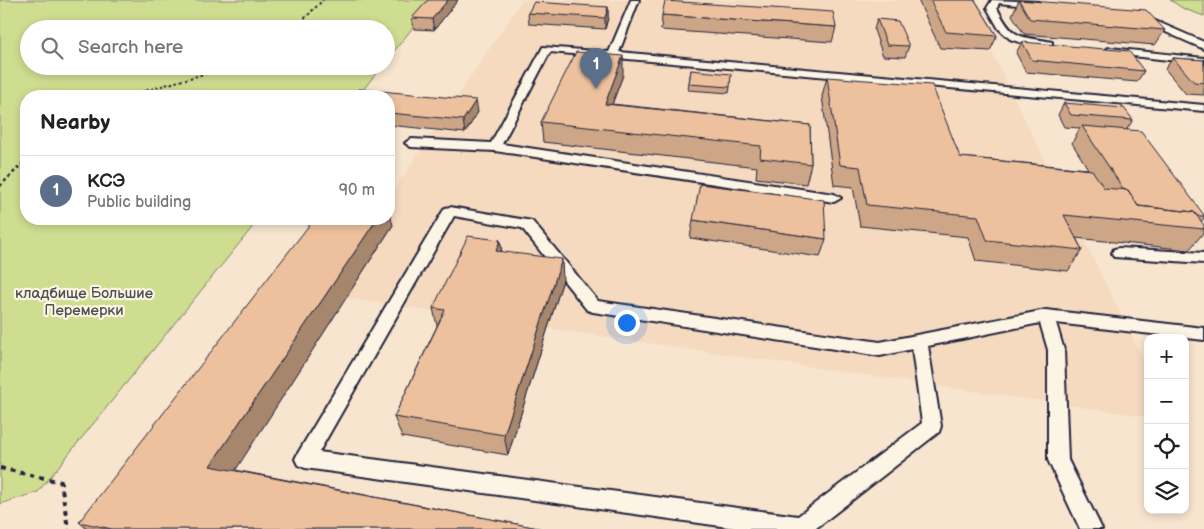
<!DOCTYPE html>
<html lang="en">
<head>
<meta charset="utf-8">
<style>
  :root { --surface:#fff; --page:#f6f6f6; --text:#222; --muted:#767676; --line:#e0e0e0; --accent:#2563eb }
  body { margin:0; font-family:"Balsamiq Sans",sans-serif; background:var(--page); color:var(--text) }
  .controls { position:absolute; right:15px; bottom:15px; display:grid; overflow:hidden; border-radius:10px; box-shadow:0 2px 8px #0003 }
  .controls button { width:45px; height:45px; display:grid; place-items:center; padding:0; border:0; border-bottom:1px solid var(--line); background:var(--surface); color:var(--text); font:25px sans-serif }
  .you { position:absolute; left:626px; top:322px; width:18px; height:18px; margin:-12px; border:4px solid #fff; border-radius:50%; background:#1a73e8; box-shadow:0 0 0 8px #1a73e833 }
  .badge { display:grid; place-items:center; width:32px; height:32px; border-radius:50%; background:var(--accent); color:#fff; font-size:16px; font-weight:700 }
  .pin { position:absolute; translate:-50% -41px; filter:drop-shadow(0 1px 2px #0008) }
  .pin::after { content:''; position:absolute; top:26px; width:18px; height:15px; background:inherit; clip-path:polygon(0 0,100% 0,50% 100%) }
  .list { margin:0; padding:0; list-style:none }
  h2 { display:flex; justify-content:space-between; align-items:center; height:65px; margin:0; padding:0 20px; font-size:21px }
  h2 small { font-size:16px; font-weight:400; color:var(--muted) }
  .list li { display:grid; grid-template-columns:32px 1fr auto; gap:15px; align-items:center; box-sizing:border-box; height:70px; padding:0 20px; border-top:1px solid var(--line) }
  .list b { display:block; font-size:19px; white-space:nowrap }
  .list p { margin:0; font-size:16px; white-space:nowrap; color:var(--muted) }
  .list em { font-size:16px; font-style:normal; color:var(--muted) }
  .icon { flex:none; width:28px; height:28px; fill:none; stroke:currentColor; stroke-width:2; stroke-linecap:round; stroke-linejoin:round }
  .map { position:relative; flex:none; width:1204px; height:529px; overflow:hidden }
  .search { position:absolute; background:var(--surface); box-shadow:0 2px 8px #0003; left:20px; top:20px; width:375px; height:55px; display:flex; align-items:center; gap:12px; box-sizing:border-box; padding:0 18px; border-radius:28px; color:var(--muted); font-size:19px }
  .panel { position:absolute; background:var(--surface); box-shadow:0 2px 8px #0003; left:20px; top:90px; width:375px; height:135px; border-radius:20px }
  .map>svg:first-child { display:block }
  .built { fill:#f5dac0 }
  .green { fill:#cfdd90; stroke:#788066 }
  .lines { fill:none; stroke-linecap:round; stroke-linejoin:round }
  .service-casing { stroke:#22223b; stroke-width:4 }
  .path-far2 { stroke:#22223b; stroke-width:2; stroke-dasharray:2.5 2.5; stroke-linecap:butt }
  .path-far1 { stroke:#22223b; stroke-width:2.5; stroke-dasharray:3 3; stroke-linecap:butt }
  .path { stroke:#22223b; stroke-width:4; stroke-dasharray:5 5; stroke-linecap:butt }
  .service { fill:#fcf5e5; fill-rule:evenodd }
  .wall { fill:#cca687; stroke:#22223b }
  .shaded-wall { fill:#a6876e; stroke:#22223b }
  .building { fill:#edc19d; stroke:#22223b }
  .labels { text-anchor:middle; stroke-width:4.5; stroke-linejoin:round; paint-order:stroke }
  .park-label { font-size:15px; fill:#4d5150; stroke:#fcf5e5 }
</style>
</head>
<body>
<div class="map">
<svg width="1204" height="529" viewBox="0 0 1204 529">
  <rect width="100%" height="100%" fill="#f8e5cf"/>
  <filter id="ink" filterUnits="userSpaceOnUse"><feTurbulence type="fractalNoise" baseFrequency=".02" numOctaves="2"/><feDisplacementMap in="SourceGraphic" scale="10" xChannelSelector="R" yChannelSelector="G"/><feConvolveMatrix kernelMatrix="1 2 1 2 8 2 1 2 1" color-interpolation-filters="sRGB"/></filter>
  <g filter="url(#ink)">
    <path class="built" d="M522,0H966L1148,369V417L322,295L374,219H389V197Z"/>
    <path class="green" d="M0,0H435L386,61V29H29V66H382L358,96H26V219H259L38,492L0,504Z
      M1170,0H1204V16L1184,9Z"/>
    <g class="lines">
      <g class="service-casing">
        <path id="service" d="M631,0H639L619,52L1204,105V111L550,52L502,144L834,194L841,198L834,202L495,151L411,147L405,143L411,139L491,143L543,47L609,52Z
          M992,0L1040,2V6L1037,7L999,3L997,8C1014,42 1020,35 1052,42V46L1028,45L1010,39L999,29L987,8Z
          M1144,16L1204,42V49L1141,21L1139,19Z
          M1110,48L1204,58V64L1106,53V49Z
          M450,207L532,221L598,301L880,342L1046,310L1204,328V340L1056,323L1064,350L1068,460L1102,529H1080L1048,460V350L1040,323L928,346L941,426L939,432L815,529H742L305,468L298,465L295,459L298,453L443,211L445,208ZM454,216L522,228L587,310L593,312L880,356L912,349L922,423L798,516L319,452Z
          M1119,248L1204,253V263L1114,257L1112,253L1114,249Z"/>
      </g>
      <path class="path-far2" d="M294,29L323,0
        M137,93L232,66"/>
      <path class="path-far1" d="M127,96L142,92
        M0,186L26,160"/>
      <path class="path" d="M0,468L61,482L68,529"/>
      <use href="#service" class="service"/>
    </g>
    <path class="wall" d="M458,0L434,30L414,29L412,18Z
      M918,0H975L997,36L990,51L940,48Z
      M1019,0L1165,30L1155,45L1024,34L1012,15Z
      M608,7V18L605,29L529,24L528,13Z
      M662,15L836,27L832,42L661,30Z
      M877,19L909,46L905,57L883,56L874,30Z
      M1022,42L1144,71L1137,82L1026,72L1016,53Z
      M1173,58L1204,60V95L1186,94L1165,69Z
      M691,70L730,87L729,93L688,90Z
      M623,75L612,104L810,125L811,164L806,184L756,178L757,167L543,142L541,122Z
      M827,77L960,157L1088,169L1072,143L1080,128L1064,127L1058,115L1064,103L1133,120L1127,129L1204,216V218L1201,222L1204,225V232L1189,250L1076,238L1082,250L1068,271L976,261L968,237L860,226L853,187L834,185L822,96Z
      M389,96L478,112L465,133L389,125Z
      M693,220L826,239L820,257L690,238Z
      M393,225L235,470L543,529H87L79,522Z
      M500,240L502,252L563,280L508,455L402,437L394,417L437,326L433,308Z"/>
    <path class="shaded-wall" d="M448,0H458L434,30L432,19Z
      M608,7V18L605,29V18Z
      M623,56V75L605,123V104Z
      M476,100L478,112L465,133L463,120Z
      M389,211L393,225L226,485L210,466L377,219H389Z
      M500,240L503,261L496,251Z
      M562,259L563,280L508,455L504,435Z"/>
    <path class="building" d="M428,0H448L432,19L412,18Z
      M930,0H975L997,36L946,32Z
      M1019,0L1146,10L1165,30L1030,19Z
      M665,1L833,12L836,27L662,15Z
      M534,2L608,7L605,18L528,13Z
      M877,19L898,21L909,46L887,45Z
      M1022,42L1129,51L1144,71L1032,60Z
      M576,52L623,56L605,104L810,125L811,164L760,158L761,146L541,122Z
      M1173,58L1204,60V83L1194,82Z
      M691,70L731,74L730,87L689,84Z
      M827,77L932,85L960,157L1092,170L1104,188L1128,190L1138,206L1194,212L1204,225V229L1064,215L1082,250L987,240L978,216L867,205L860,167L840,165Z
      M359,89L476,100L463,120L389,113V96H353Z
      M1064,103L1124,108L1133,120L1071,115Z
      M1082,126L1141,131L1204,215V216H1197L1194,212L1138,206L1128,190H1124Z
      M700,184L824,200L826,239L693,220Z
      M314,219H377L210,466L543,529H112L79,522Z
      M468,236L500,240L496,251L562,259L504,435L394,417L445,310L433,308Z"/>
  </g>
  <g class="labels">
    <g class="park-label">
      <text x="84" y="298">кладбище Большие<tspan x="84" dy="17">Перемерки</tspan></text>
    </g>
  </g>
</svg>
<div class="controls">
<button>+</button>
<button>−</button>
<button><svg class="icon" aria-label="locate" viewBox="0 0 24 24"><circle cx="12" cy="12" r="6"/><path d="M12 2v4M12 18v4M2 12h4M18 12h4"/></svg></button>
<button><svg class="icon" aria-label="layers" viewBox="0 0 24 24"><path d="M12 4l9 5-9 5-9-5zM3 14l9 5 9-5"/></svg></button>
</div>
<div class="you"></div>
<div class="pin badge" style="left:596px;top:89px;background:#5c6f8a">1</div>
<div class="search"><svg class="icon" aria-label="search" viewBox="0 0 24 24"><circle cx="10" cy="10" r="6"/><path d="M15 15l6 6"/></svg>Search here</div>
<section class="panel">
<h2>Nearby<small></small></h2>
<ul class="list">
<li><span class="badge" style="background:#5c6f8a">1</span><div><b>КСЭ</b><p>Public building</p></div><em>90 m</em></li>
</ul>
</section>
</div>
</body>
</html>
